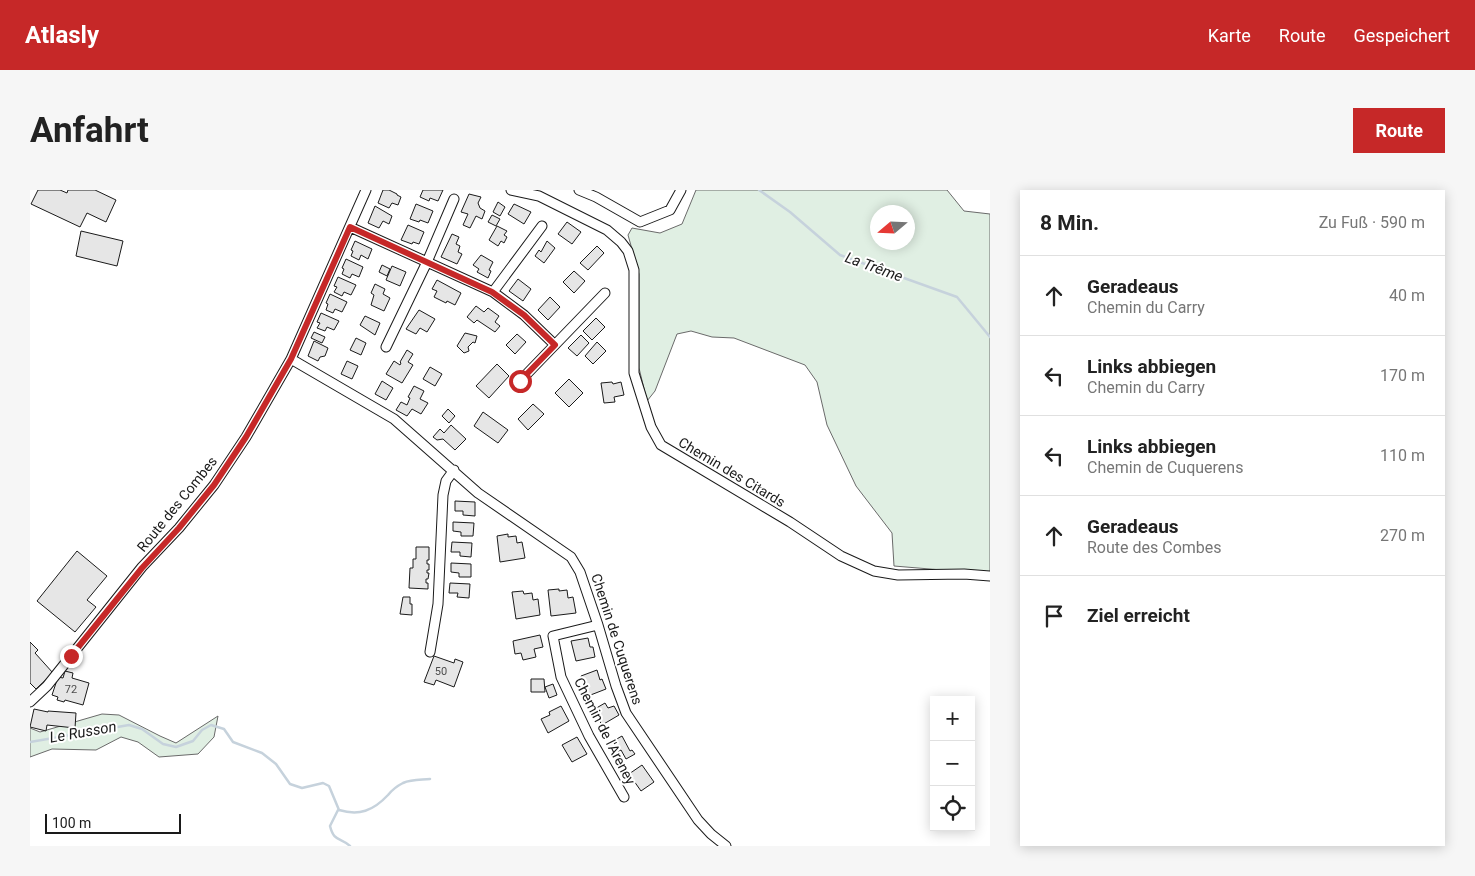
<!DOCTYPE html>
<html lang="de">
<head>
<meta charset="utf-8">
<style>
  :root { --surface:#fff; --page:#f6f6f6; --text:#222; --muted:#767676; --line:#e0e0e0; --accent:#c62828 }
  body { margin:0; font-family:Roboto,sans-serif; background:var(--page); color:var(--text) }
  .controls { position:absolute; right:15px; bottom:15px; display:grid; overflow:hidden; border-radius:0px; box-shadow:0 2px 12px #0003 }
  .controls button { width:45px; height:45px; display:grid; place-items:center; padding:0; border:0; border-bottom:1px solid var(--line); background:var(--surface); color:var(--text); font:25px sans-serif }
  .compass { position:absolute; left:840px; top:15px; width:45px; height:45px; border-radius:50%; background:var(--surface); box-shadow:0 2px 12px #0003; rotate:251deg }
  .scale { position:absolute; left:15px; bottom:12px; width:136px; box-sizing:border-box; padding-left:5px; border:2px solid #1a1a1a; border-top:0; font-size:14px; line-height:18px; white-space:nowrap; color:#1a1a1a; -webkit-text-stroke:4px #fff; paint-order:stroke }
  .stop { position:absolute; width:15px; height:15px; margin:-11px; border:4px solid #c62828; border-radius:50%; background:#fff }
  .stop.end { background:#c62828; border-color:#fff; box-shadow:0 1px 5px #0008 }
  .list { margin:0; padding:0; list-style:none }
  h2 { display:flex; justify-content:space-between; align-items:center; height:65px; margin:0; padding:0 20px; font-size:21px }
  h2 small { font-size:16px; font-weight:400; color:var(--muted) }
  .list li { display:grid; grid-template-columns:32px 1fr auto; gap:15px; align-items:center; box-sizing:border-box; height:80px; padding:0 20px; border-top:1px solid var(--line) }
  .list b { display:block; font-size:19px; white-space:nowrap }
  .list p { margin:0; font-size:16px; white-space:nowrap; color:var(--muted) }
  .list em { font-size:16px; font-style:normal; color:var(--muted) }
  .icon { flex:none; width:28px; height:28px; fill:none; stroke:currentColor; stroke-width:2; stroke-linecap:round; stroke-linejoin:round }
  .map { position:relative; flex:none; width:960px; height:656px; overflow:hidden; border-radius:0px }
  header { display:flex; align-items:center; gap:30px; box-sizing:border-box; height:70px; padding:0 25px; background:var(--accent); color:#fff }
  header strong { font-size:24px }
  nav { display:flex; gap:28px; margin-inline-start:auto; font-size:18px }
  .intro { display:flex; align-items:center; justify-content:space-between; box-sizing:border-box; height:120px; padding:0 30px }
  h1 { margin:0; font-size:35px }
  .button { padding:12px 22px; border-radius:0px; background:var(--accent); color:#fff; font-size:18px; font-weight:700 }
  main { display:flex; gap:30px; padding:0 30px }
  aside { flex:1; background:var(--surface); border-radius:0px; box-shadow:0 2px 12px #0003 }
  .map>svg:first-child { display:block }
  .green { fill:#e0efe3; stroke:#6a6a6a; fill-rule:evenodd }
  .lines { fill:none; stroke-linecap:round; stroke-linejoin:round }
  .stream { stroke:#c6d2dc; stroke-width:2.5 }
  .building { fill:#e6e6e6; stroke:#1a1a1a }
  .street-casing { stroke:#1a1a1a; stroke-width:11 }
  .street { stroke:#fff; stroke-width:9 }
  .route { stroke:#c62828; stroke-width:6 }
  .labels { text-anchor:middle; stroke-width:4; stroke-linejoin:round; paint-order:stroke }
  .number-label { font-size:11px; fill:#4d4d4d }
  .street-label { font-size:14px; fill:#1a1a1a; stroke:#fff }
  .water-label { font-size:15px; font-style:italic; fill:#1a1a1a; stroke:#fff }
</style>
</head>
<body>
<header>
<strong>Atlasly</strong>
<nav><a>Karte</a><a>Route</a><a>Gespeichert</a></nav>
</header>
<div class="intro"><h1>Anfahrt</h1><a class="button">Route</a></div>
<main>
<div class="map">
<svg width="960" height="656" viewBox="0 0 960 656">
  <rect width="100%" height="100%" fill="#fff"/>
  <path class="green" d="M666,0H917L934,21L960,24V384L864,376L862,343L826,296L797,235L787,192L775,175L704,148L682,147L661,141L647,144L625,201L617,211L609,178V84L598,45L602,38L630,43L652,34ZM848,22H878V52H848Z
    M72,524L89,525L130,546L146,553L188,526L184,547L168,564L129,567L108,552L91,547L66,560L22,559L0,567V538L10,542Z"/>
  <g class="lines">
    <path class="stream" d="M729,0L760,22L810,65L927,107L960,147
      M0,552L99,535L112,539L133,554L146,557L163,551L172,540L181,535L194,539L203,552L232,563L246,574L260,594L272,598L293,593L299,596L309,620C329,626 343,621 358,605C362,600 367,596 373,593C382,589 391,590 400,589
      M308,620L300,636C304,652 310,647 320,656"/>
  </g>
  <path class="building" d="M8,0H30L37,3L38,0H65L86,10L76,32L57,23L50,37L1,14Z
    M353,0H359L367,4V5L371,7L368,15L362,13L359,18L348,13Z
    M393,0H413L408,11L400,8L399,11L390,7Z
    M439,4L451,7L448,13L450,18L455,21L452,29L446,26L440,38L433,35L438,24L431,22Z
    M468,12L475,17L470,26L463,22Z
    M386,14L403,21L398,33L390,30L389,32L380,29Z
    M484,14L501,22L494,34L478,24Z
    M345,16L362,26L359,34L353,31L349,38L338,33Z
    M462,25L470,29L466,36L458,32Z
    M537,32L551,42L542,54L528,44Z
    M378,35L394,42L389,54L383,52L382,54L371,50Z
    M467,36L477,41L474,45L477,47L474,53L471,51L468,56L459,50Z
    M51,41L93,51L87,76L46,66Z
    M422,44L429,47L426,54L430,56L428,62L432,64L427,74L411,67Z
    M325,51L342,59L338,69L331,65L329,70L321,66L323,61L321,60Z
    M517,51L525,58L514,73L505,66L509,60L511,62Z
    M567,56L574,63L558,80L550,73Z
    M451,65L463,72L459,80L461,81L458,88L447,82L449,79L443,75Z
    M316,69L333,77L329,87L322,84L320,88L312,84L314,79L312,78Z
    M352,75L360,79L357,86L349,82Z
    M362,76L376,82L370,96L356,90Z
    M544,81L555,91L544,103L533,92Z
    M308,87L326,95L321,105L314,102L312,106L304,102L307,97L304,96Z
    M488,89L501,99L493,111L479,101Z
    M407,90L431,103L425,115L417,111L416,113L404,107L407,101L402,99Z
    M345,94L355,99L353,104L360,108L354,121L341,115L344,105L341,103Z
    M300,104L317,112L312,122L305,119L303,123L296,120L298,114L296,113Z
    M520,107L530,117L518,130L508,120Z
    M446,116L454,122L458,118L469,126L465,132L470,136L465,142L447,130L444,133L437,127Z
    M389,120L405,129L397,142L390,138L386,144L376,139Z
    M291,123L309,131L304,140L297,137L295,141L287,138L290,133L287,132Z
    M335,126L350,133L345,145L330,135Z
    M566,128L575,137L562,150L553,141Z
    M284,142L295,147L292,153L281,148Z
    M435,143L447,146L445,153L443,152L438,157L439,161L434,163L427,156Z
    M487,144L496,152L485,164L476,155Z
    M551,145L559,153L547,166L538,158Z
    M326,148L336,153L331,165L320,160Z
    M284,151L298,158L295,166L290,167L288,171L278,166Z
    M567,152L576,161L563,174L555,166Z
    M377,160L383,164L378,172L383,175L372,193L356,184L364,171L370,175L371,173L370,172Z
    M317,171L328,176L322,189L311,184Z
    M467,174L479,186L459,208L446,196Z
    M400,177L412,184L405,196L393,189Z
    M539,189L553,203L539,217L525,203Z
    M352,191L363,198L356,210L345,204Z
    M582,192L583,194L591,192L594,205L584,207L585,212L574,213L571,193Z
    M384,196L394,201L390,209L398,213L391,224L382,219L377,226L366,220L371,212L377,215L380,208L378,207Z
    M503,214L514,224L498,240L488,229Z
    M418,219L425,226L419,233L412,226Z
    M453,222L478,240L468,253L444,236Z
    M421,235L436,249L425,260L413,249L407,250L403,247L410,239L414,243Z
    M425,311L445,312V326L433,325V321H425Z
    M423,332L444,333L443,346H431V342L423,341Z
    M478,344V347L486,346L487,353L492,352L495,368L470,372L467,346Z
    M422,352L442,353L441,367L430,366V362H421Z
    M386,357H399V370H397V374H399V380H397V383H399L398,389H396V393H398V399L379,398L380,378H383V369H386Z
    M47,361L77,386L57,410L66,417L45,442L7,411Z
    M421,373L441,374V387H429V383L421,382Z
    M420,393L440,394L439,408L427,407L428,403H419Z
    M529,399V401L537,400L538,408L543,407L546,423L521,426L518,400Z
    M493,401L494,404L502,403L503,410L508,409L510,425L486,429L482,402Z
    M373,407H380V414H382V425L370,424Z
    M510,445L513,457L504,459L506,467L493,470L491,463L485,464L483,451Z
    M558,448L560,457H563L565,467L546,471L541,451Z
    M0,452L8,460L5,463L23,483L6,499L0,493Z
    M404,466L424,473L425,469L433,472L424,497L406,490L404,495L394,492Z
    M567,480L570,490L572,489L576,499L558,506L551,486Z
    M35,481L43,483L42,488L59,493L53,515L35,510L34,512L27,510L28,507L22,505L28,487L33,488Z
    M501,489H514L515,502H501Z
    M523,494L527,505L519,508L515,497Z
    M575,513L578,518L584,516L589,525L572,535L563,520Z
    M531,516L539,531L518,543L511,529L520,525L519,522Z
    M4,519L18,522V521L46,523L45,538L17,535L16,541L0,537Z
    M592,546L600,561L602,560L605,564L596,569L591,560L584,564L578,554Z
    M547,547L557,564L542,572L532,555Z
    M612,575L624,592L611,601L599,584Z"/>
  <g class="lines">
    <g class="street-casing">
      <path id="street" d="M336,0L261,169L364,229L448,303L541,367L550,382L568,435L586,496L596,523L668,630L681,644L696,656
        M481,0L509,6L577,40L591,52L598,61L604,80V183L621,237L631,255L760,332L811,366L844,381L868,385L934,384L960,386
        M549,0L566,7L610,32L640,20L651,0
        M320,37L463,102L512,36
        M463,102L494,125L525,155
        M356,157L397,72L424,9
        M490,191L575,103
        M568,435L523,446L531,487L559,546L594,607
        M400,462L408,414L413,305L416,291L424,280
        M0,512L17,496L112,377L149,338L184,295L216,247L261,169"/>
    </g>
    <use href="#street" class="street"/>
  </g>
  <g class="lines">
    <path class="route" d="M41,466L112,378L149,338L184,295L216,247L261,169L320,37L462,102L494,125L525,155L490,191"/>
  </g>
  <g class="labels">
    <g class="number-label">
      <text x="411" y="485">50</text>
      <text x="41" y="503">72</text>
    </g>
    <g class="street-label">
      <text transform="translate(702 282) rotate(31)" y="5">Chemin des Citards</text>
      <text transform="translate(147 314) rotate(-51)" y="5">Route des Combes</text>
      <text transform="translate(587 449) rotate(72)" y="5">Chemin de Cuquerens</text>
      <text transform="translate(575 541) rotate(63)" y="5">Chemin de l'Areney</text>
    </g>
    <g class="water-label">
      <text transform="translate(844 77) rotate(20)" y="5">La Trême</text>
      <text transform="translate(53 542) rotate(-10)" y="5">Le Russon</text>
    </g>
  </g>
</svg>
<div class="controls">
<button>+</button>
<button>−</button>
<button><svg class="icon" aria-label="locate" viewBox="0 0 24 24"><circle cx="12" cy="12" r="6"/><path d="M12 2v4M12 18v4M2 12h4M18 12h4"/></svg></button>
</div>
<svg class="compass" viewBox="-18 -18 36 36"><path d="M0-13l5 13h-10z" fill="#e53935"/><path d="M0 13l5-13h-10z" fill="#767676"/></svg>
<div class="scale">100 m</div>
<div class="stop" style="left:490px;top:191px"></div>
<div class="stop end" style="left:41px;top:466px"></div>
</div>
<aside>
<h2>8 Min.<small>Zu Fuß · 590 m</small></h2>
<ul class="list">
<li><svg class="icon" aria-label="ahead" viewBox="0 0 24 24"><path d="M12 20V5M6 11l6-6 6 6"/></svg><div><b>Geradeaus</b><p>Chemin du Carry</p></div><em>40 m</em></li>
<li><svg class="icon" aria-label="left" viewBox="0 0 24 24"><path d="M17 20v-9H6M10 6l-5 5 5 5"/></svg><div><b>Links abbiegen</b><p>Chemin du Carry</p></div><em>170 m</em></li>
<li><svg class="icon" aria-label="left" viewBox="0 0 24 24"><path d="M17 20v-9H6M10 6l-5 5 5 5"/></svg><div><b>Links abbiegen</b><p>Chemin de Cuquerens</p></div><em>110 m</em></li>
<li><svg class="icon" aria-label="ahead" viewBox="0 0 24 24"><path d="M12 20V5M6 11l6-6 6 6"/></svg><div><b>Geradeaus</b><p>Route des Combes</p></div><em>270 m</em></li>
<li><svg class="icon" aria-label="arrive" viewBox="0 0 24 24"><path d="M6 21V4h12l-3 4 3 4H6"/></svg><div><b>Ziel erreicht</b></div></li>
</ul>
</aside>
</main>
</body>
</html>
